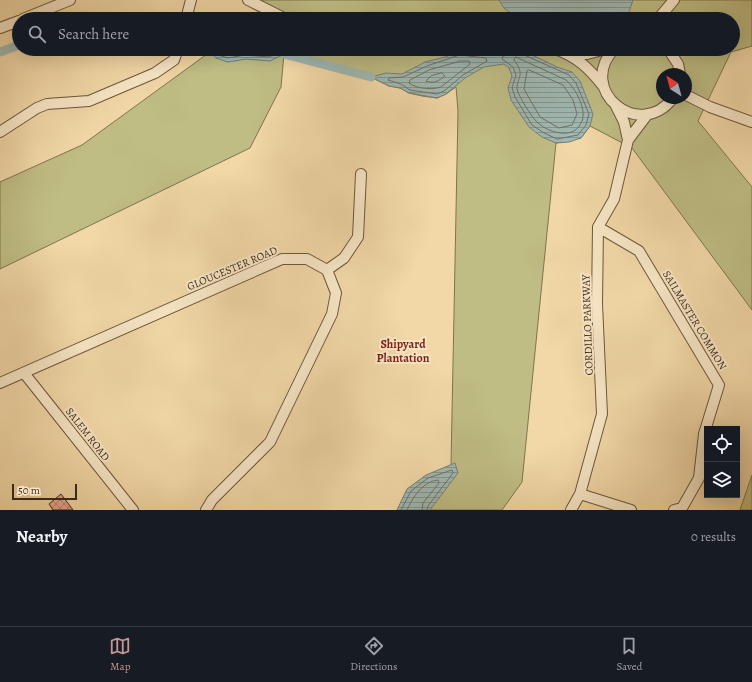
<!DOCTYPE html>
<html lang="en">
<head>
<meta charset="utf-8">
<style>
  :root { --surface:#171b24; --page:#20242c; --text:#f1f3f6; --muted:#9ea1a6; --line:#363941; --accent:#c59692 }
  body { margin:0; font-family:Alegreya,serif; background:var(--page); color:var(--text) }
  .controls { position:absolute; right:12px; bottom:12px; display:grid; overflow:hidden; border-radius:0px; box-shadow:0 4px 16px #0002 }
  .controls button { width:36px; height:36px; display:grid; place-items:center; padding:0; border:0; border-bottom:1px solid var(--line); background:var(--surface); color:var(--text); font:20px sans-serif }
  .compass { position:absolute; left:656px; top:68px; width:36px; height:36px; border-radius:50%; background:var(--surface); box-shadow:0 4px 16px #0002; rotate:324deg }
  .scale { position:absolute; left:12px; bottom:10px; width:65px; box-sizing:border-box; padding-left:4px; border:2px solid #3f2a18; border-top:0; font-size:11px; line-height:14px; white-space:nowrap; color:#3f2a18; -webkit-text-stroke:3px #f7e6c6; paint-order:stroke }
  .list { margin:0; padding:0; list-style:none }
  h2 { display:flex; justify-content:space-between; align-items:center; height:52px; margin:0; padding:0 16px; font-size:17px }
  h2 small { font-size:13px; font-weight:400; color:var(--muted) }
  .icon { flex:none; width:22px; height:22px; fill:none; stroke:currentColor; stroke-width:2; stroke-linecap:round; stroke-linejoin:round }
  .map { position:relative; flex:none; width:752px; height:510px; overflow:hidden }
  .search { position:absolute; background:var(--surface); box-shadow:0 4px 16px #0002; left:12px; right:12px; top:12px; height:44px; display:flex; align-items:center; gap:10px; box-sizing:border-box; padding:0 14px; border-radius:22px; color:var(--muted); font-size:15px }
  .sheet { height:116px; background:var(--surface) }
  nav { display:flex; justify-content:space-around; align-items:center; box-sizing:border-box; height:56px; border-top:1px solid var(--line); background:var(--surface); font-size:11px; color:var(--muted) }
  nav a { display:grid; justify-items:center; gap:2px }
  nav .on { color:var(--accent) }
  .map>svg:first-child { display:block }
  .grass { fill:#bfbd84; stroke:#7f744e; fill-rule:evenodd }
  .water { fill:url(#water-rules); stroke:#797f74 }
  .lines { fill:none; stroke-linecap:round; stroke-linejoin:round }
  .shore { stroke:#6f7165; stroke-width:1 }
  .canal { stroke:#9fb8b2; stroke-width:9 }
  .building { fill:url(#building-cross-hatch); stroke:#3f2a18 }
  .street-casing { stroke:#6c563c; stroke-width:12 }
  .street { stroke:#f7e6c6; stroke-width:10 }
  .labels { text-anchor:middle; stroke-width:4; stroke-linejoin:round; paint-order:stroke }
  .street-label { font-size:11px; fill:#3f2a18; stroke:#f7e6c6 }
  .neighbourhood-label { font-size:12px; font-weight:bold; fill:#7a1f14; stroke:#f7e6c6 }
</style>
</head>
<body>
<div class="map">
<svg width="752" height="510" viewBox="0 0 752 510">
  <defs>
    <pattern id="water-rules" width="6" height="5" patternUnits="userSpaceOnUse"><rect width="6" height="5" fill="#9fb8b2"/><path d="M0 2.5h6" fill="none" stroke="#839690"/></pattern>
    <pattern id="building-cross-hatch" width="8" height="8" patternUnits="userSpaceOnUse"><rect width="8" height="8" fill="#e2a58c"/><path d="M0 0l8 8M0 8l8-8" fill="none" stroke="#b98771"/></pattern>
  </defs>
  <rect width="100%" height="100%" fill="#f2d8a7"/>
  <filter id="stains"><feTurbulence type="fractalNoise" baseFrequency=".005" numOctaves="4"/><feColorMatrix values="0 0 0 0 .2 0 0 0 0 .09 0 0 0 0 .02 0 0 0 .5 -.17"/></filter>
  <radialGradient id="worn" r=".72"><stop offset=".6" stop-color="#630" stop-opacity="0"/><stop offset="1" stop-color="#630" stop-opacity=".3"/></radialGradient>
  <path class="grass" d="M263,0H752V46L731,52L698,121L752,187V310L632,148L590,126L581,138L556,143L522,482L502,510H415L451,465L458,111L456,87L446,94L437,98L422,96L409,93L400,88L389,86L371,77L284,54L281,87L250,148L0,269V182L82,145L214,49H733V19H254L259,15ZM662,74H686V98H662Z
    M752,475V510H740Z"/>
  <path class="water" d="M499,0H633L627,18L624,19H518L504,8Z
    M143,15L164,19H85L122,18Z
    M76,49H135L87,53Z
    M207,49H275L284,54L270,61L246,59L228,62L216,58Z
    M520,49L557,67L572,72L580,81L593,114L590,126L581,138L569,142L556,143L542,137L529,127L511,100L508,88L512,76L509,68L504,64L484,67L465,78L446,94L437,98L409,93L400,88L389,86L371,77L386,73L402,74L425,62L445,57L460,51L489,55Z
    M455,463L458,473L430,510H397L407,489L426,475Z"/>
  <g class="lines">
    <path class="shore" d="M212,49L218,55L228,58L245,55L269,57L275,54L274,49
      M219,49L229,53L245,50L267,52L269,49
      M514,49L512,54L503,56L502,59L513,67L516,75L512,88L515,97L532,125L544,133L557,139L578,135L586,125L589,114L576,83L569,75L522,54L520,49
      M460,55L486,58L487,61L463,75L444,91L437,94L410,90L401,84L388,80L389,78L403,77L427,66Z
      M516,57L566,80C575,88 587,109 582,121C575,141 547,133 536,121C531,116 518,95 517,89C517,76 526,76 514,60Z
      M461,61H469L470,64L441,87C432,90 417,89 409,83L410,80L429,70Z
      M529,70L563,85L573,100L577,114L572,125L559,128L540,117L524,89L527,71Z
      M442,73L445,76C439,81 433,84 426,81L431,76Z
      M401,510L411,491L428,478L452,470L453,473L428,506L427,510
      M407,510C413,497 422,482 438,480L439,483L423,503L422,510"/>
    <path class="canal" d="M0,52L19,45
      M284,54L371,77"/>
  </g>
  <path class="building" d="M61,494L73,510H53L49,504Z"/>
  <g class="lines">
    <g class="street-casing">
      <path id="street" d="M248,0L286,19
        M23,19L70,0
        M186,19L191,0
        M658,19L674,0
        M0,28L19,21
        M555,49C576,56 589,68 603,86
        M614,49C576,90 639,142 673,98
        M668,49L678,64L680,74
        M569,54H587L606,49
        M686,95L710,107L752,122
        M616,106L624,122L628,140
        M0,132L37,108L47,104L89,101L155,73L174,60L178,49
        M598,227L639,251L719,385L704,434L699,478L682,508L674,510
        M327,270L344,258L358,237L361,174
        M24,373L133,510
        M0,383L282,259H307L327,270L336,293L332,314L270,442L212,500L206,510
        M580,494L631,510
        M571,510L580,494L602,414L597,304L598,227L614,199L628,140L647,115"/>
    </g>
    <use href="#street" class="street"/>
  </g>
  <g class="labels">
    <g class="street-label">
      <text transform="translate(232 268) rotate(-23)" y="4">GLOUCESTER ROAD</text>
      <text transform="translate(695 320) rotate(59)" y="4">SAILMASTER COMMON</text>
      <text transform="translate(587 325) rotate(-92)" y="4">CORDILLO PARKWAY</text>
      <text transform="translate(88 434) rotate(52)" y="4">SALEM ROAD</text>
    </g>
    <g class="neighbourhood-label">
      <text x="403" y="348">Shipyard<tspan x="403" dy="14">Plantation</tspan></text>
    </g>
  </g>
  <rect width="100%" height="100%" filter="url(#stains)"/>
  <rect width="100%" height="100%" fill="url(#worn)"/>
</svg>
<div class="controls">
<button><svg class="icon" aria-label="locate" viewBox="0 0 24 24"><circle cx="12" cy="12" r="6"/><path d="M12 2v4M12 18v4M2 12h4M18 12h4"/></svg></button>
<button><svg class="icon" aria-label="layers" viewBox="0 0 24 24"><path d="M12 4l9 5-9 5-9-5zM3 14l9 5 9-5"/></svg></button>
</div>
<svg class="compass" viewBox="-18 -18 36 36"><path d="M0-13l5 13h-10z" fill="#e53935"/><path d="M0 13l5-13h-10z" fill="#9ea1a6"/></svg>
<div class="scale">50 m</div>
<div class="search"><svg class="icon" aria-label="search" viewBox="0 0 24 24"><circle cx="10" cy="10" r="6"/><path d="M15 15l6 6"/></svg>Search here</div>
</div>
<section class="sheet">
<h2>Nearby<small>0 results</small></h2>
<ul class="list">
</ul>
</section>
<nav>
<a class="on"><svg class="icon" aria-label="map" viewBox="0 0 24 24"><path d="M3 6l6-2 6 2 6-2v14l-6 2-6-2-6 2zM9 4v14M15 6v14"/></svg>Map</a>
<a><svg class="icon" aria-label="directions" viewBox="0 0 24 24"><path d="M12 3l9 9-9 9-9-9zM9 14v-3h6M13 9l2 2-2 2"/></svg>Directions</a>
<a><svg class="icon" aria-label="saved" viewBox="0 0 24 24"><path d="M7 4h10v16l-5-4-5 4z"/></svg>Saved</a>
</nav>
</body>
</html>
